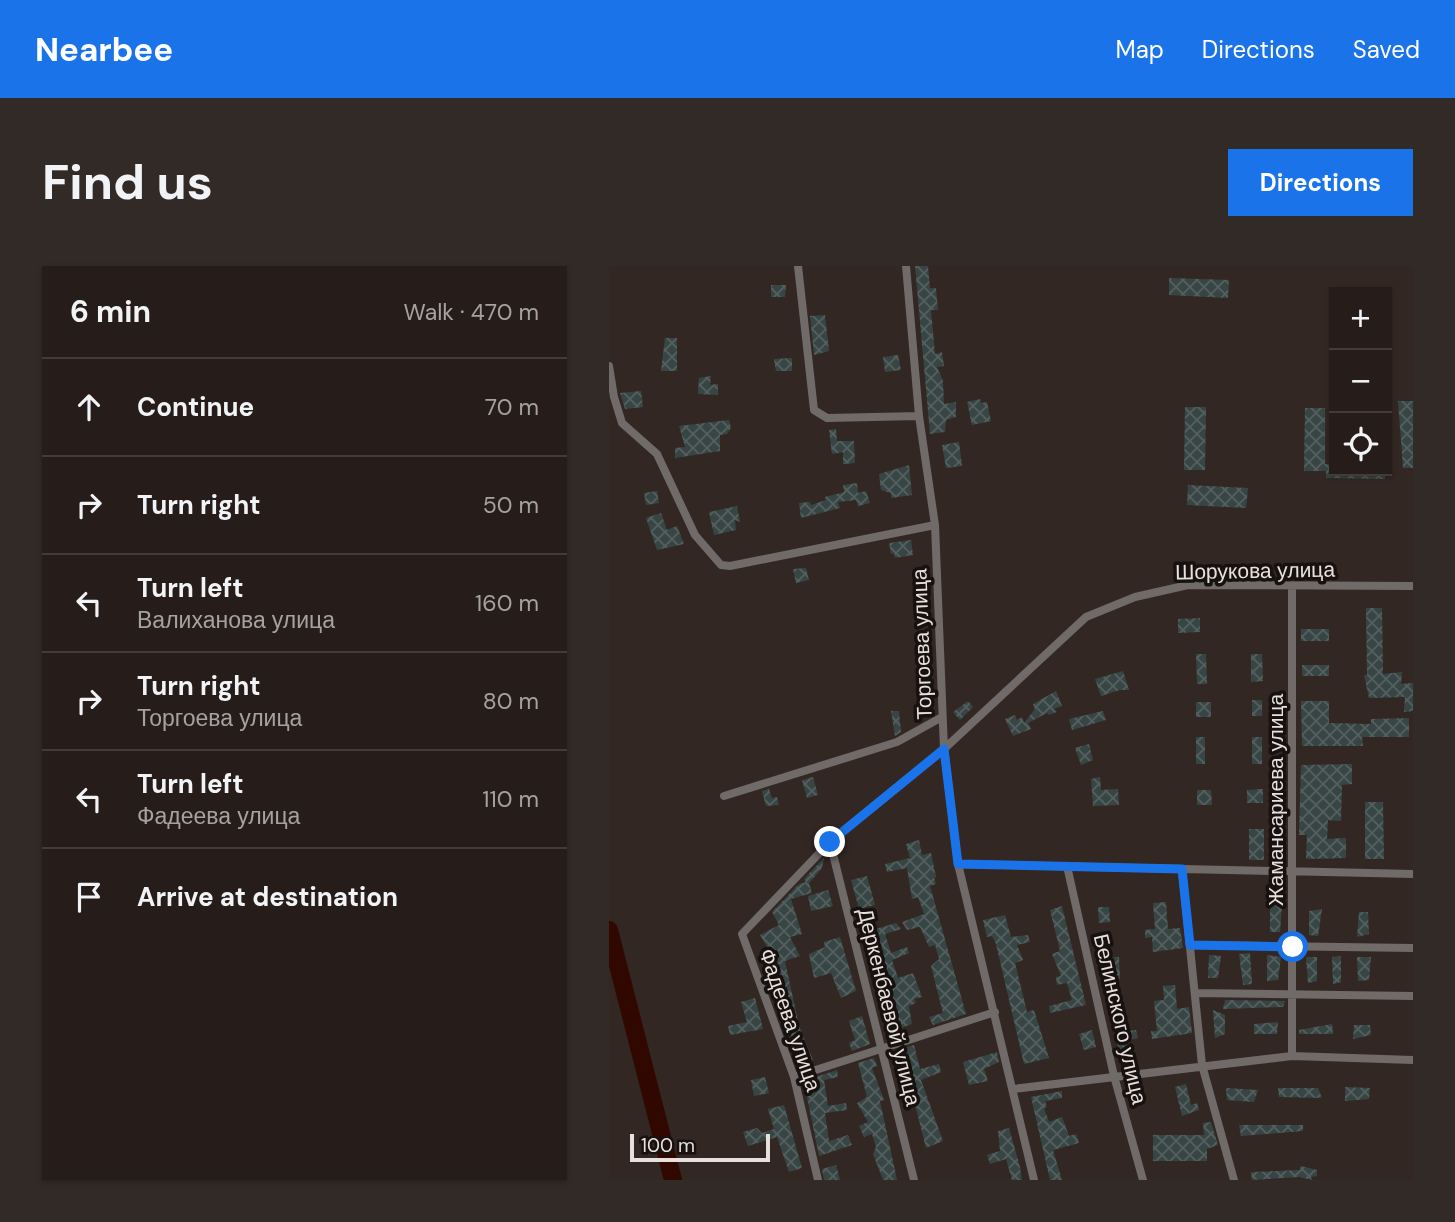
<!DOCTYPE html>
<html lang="en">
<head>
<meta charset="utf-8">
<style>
  :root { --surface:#261d1a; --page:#322a27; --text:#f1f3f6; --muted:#a4a2a2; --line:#423b39; --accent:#1a73e8 }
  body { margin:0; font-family:"DM Sans",sans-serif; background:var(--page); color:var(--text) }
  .controls { position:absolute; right:21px; top:21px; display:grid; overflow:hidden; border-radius:0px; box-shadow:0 2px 5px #0004 }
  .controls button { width:63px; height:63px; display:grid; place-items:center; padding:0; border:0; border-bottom:2px solid var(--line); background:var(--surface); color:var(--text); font:35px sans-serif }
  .scale { position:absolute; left:21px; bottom:18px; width:140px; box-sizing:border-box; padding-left:7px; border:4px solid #e8e0dd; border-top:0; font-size:19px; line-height:24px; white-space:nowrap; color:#e8e0dd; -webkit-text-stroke:5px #17110f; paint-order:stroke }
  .stop { position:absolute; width:21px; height:21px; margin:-16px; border:5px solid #1a73e8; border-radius:50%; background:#fff }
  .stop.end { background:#1a73e8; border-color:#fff; box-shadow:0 2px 7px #0008 }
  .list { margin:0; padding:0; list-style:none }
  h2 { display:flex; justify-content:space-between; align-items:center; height:91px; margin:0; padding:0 28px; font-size:30px }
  h2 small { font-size:23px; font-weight:400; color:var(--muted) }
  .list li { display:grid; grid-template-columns:46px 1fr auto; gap:21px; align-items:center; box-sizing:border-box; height:98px; padding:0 28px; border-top:2px solid var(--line) }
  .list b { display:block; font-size:26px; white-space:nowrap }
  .list p { margin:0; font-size:23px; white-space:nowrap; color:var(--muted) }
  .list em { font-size:23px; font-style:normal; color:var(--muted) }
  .icon { flex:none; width:38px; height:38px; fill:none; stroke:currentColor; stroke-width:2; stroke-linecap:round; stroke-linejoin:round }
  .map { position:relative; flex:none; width:804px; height:914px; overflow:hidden; border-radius:0px }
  header { display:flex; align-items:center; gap:42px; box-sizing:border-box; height:98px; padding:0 35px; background:var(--accent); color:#fff }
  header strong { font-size:33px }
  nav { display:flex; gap:38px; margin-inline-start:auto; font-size:24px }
  .intro { display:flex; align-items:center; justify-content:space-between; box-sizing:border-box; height:168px; padding:0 42px }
  h1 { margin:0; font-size:49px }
  .button { padding:18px 32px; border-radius:0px; background:var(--accent); color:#fff; font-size:24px; font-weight:700 }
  main { display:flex; gap:42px; padding:0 42px }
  aside { flex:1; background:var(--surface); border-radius:0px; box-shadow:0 2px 5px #0004 }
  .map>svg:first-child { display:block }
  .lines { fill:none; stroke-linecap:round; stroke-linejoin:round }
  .river { stroke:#300800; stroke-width:18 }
  .building { fill:url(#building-cross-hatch) }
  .street { stroke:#706a68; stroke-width:8 }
  .route { stroke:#1a73e8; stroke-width:9 }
  .labels { text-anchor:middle; stroke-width:7; stroke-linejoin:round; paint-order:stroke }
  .street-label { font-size:21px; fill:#e8e0dd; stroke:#17110f }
</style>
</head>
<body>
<header>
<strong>Nearbee</strong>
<nav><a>Map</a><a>Directions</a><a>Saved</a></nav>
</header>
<div class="intro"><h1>Find us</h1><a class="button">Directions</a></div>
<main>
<aside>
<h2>6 min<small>Walk · 470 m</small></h2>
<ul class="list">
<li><svg class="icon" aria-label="ahead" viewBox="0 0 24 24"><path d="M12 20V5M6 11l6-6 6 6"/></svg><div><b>Continue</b></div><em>70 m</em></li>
<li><svg class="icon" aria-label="right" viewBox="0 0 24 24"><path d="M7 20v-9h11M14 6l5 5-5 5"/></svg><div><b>Turn right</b></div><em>50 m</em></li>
<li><svg class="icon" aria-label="left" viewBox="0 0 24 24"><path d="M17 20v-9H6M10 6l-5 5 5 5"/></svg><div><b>Turn left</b><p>Валиханова улица</p></div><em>160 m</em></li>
<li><svg class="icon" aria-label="right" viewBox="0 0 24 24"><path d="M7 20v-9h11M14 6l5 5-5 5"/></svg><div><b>Turn right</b><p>Торгоева улица</p></div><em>80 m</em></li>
<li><svg class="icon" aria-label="left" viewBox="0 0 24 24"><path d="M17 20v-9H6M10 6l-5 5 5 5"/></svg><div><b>Turn left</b><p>Фадеева улица</p></div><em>110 m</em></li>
<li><svg class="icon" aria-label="arrive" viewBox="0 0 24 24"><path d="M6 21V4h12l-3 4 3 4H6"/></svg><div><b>Arrive at destination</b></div></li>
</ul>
</aside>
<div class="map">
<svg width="804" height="914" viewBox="0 0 804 914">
  <defs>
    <pattern id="building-cross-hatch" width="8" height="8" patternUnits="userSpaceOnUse" patternTransform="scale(1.75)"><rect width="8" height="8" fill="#374644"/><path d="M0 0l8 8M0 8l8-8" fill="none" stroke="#54605f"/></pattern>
  </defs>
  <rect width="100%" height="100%" fill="#332723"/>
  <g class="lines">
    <path class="river" d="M0,664L64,914"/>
  </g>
  <path class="building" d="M306,0H319L321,22H327L329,44H322L326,88L333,86L335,100L328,101L334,115L335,138L347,136V151L337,154L336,166L321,168Z
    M560,12L620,14L619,32L560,29Z
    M162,19H177L176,31H162Z
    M216,49L220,85L205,89L201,50Z
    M56,72H68V105H52Z
    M289,89L292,104L276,106L274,91Z
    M183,92V105H167L165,93Z
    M102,110L101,119L109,118V129L89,128L90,112Z
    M32,125L34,141L16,143L11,127Z
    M371,133L372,137L378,136L382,155L363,159L358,136Z
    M789,135H804V202H794Z
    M576,141H597L596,204H575Z
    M696,142H716V198H725V205H776V213L717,212V205H695Z
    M120,154L122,162L118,168L111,169V185L66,192V182L76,181L70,160Z
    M227,163L228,175H245L246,197L234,198V186L223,188L220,164Z
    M350,176L353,200L337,202L333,179Z
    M300,199L303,229L282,232V227L272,224L270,208Z
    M248,217L249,227L257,225L261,237L249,240L247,234L229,236L231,242L192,252L190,237L201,236L202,239L217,234L216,231L235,226L234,219Z
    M579,219L639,222L637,242L578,239Z
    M48,225L50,237L37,239L35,227Z
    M128,240L131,256L126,254L127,264L105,269L100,246Z
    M52,247L58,264L68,260L75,278L48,284L37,252Z
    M302,274L304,289L286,292L285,287L282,288L280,277Z
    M197,302L200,314L187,317L184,303Z
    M757,342H773L774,408L793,406L792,418L804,417V445L795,446L796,431L760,432L755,409H758Z
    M591,352V366L569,367V353Z
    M692,363H720V375H692Z
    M587,388H597L598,418H588Z
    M642,388H653L654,415L642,416Z
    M693,399H720V410H693Z
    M514,405L520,424H511L492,430L486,413Z
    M447,425L453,440L445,443L448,446L440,449L438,447L419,457L422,463L404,470L396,453L406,449L408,454L413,451L415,457L426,443L424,438Z
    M643,434H653V450H643Z
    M359,435L364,441L351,454L344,446Z
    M692,435H720V457L762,458V453L800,452V471H753L754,480H693Z
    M587,436H602V451H587Z
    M282,445H290L292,466L286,470Z
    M494,445L497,454L463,464L460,453Z
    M587,471H596V498H587Z
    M643,471H653V498H643Z
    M480,478L484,494L472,499L466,482Z
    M743,498V518L733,519L732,555L719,554L718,573L737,572V592L697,593L698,569H690L692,499Z
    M204,511L209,529L198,532L193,514Z
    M491,511L492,524L509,523L510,539L484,540L482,513Z
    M160,523L163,532L168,531L170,539L157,540L153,525Z
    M654,523V537H638V524Z
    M588,524H602L603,539H588Z
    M756,536H774L775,593H756Z
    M640,563H655V594H640Z
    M310,574L313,589L322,587L327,611H325L327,618L321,620L357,748L324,759L320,751L334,747L322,700L330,693L326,679L320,681L311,661L298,664L293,656L315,648L309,631L303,633L298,602L278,606L276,598L301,592L297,578Z
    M215,592L213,602L200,617L203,627L182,633L193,668L181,671L191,690L176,695L190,760L204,794L190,798L158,681L151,669L170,659L163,646L190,618L197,616L195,613Z
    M258,610L266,639L250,643L242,614Z
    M219,624L224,640L202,645L199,630Z
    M557,636L559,663L571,662L574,682L544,686L543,671L536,672V664L546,663L544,637Z
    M661,637L673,640L671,666H661Z
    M453,640L477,739L441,747L440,740L463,734L458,717L448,719L447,711L452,710L443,688L451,685L441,644Z
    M489,641H500L501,656L490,657Z
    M713,643L709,670L700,669V645Z
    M750,646H759L760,668L748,671Z
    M396,649L402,671L419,669L421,676L408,679L414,694L406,697L418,746L425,744L440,792L415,798L387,678L383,670L378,671L374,654Z
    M287,657L292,663L276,668L282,687L298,681L300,687L283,694L289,712L304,707L313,731L305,733L307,737L300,740L303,758L287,764L277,743L273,718L255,661L265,658L267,663Z
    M231,671L247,725L232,732L222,707L205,712L200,688L216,681L215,676Z
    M641,687L643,718L634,719L630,688Z
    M600,689L612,690L609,712H599Z
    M658,689L672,691L669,714L658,715Z
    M732,690V716L724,718L723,691Z
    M510,691L511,713L494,714L492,692Z
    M697,691H708V715L699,717Z
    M748,691H762L760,714L749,715Z
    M566,719L568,743L580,741L583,767L543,773L542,765H548L545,735L555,734L554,720Z
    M510,726L520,765L527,764L529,772L520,774L523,786L511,789L497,730Z
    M146,732L154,763L121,769L119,760L138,756L132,736Z
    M616,734L676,735L674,741L614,743Z
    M604,744L616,749V768L606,772Z
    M253,750L261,778L243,785L240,777L246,774L240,755Z
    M669,756L668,768H645V758Z
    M723,758L724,768H690V764Z
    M745,759H761L762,769L744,773Z
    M483,764L487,781L475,784L470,768Z
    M305,779L311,803L330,798L332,806L312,814L334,875L317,882L292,783Z
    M388,786L390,796L375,803L379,815L360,819L354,796Z
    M265,792L268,800L263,802L275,834L271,835L288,914H274L264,888L267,881L263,868L255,871L250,860L259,856L248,837L258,831L249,797Z
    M228,804L229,811L215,814L219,840L237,837L238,844L216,847L220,875L239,869L243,879L210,890L196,821L209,819L207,811Z
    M156,811L160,827L145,830L142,814Z
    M577,818L582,839L588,837L590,844L573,850L566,821Z
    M736,821L761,822L760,833L736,835Z
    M617,822L649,824L645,836L618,834Z
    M669,822H709L713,832L670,831Z
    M453,825V832L436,835L438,841L435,842L440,856L453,851L460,870L467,868L470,877L444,884L453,914H441L422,831Z
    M175,839L193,902L180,906L168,871L139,880L134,866L148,862L153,867L165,863L159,843Z
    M602,856L609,879L598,883V895H544V869H595L594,857Z
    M630,859H694V865L632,870Z
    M400,862L411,901L413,914H403L397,893L381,898L378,889L391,885L389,865Z
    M227,899L231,914H215L213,903Z
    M692,900L708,904V910L702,911L703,914L690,911L643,914L642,906L691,904Z"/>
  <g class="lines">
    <path class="street" d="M189,0L205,144L218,152L310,150
      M297,0L310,150L326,259L335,483L349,598L425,914
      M0,100L5,131L13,157L48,188L86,269L112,299L121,300L326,259
      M115,530L288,476L333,451
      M221,576L305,914
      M349,598L804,608
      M458,600L505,810L534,914
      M573,603L593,799L625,914
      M581,679L804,682
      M586,727L804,730
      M683,790V321
      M185,811L386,746
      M404,823L683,790L804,794
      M209,914L185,811L133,668L221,576L335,483L477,351L526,331L579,319L804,320"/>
  </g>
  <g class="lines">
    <path class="route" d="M221,576L335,483L349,598L573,603L581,679L684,681"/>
  </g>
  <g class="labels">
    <g class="street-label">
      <text transform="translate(646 305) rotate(-1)" y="7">Шорукова улица</text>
      <text transform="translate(313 378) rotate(-92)" y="7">Торгоева улица</text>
      <text transform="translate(667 534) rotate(-90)" y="7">Жамансариева улица</text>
      <text transform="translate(280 741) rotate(76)" y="7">Деркенбаевой улица</text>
      <text transform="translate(511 753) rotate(77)" y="7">Белинского улица</text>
      <text transform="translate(181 754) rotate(71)" y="7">Фадеева улица</text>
    </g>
  </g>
</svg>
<div class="controls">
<button>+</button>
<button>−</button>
<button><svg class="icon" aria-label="locate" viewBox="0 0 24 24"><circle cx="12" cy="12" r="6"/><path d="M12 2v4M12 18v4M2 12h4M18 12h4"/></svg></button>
</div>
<div class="scale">100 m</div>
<div class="stop" style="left:684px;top:681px"></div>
<div class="stop end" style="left:221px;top:576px"></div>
</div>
</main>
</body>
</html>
